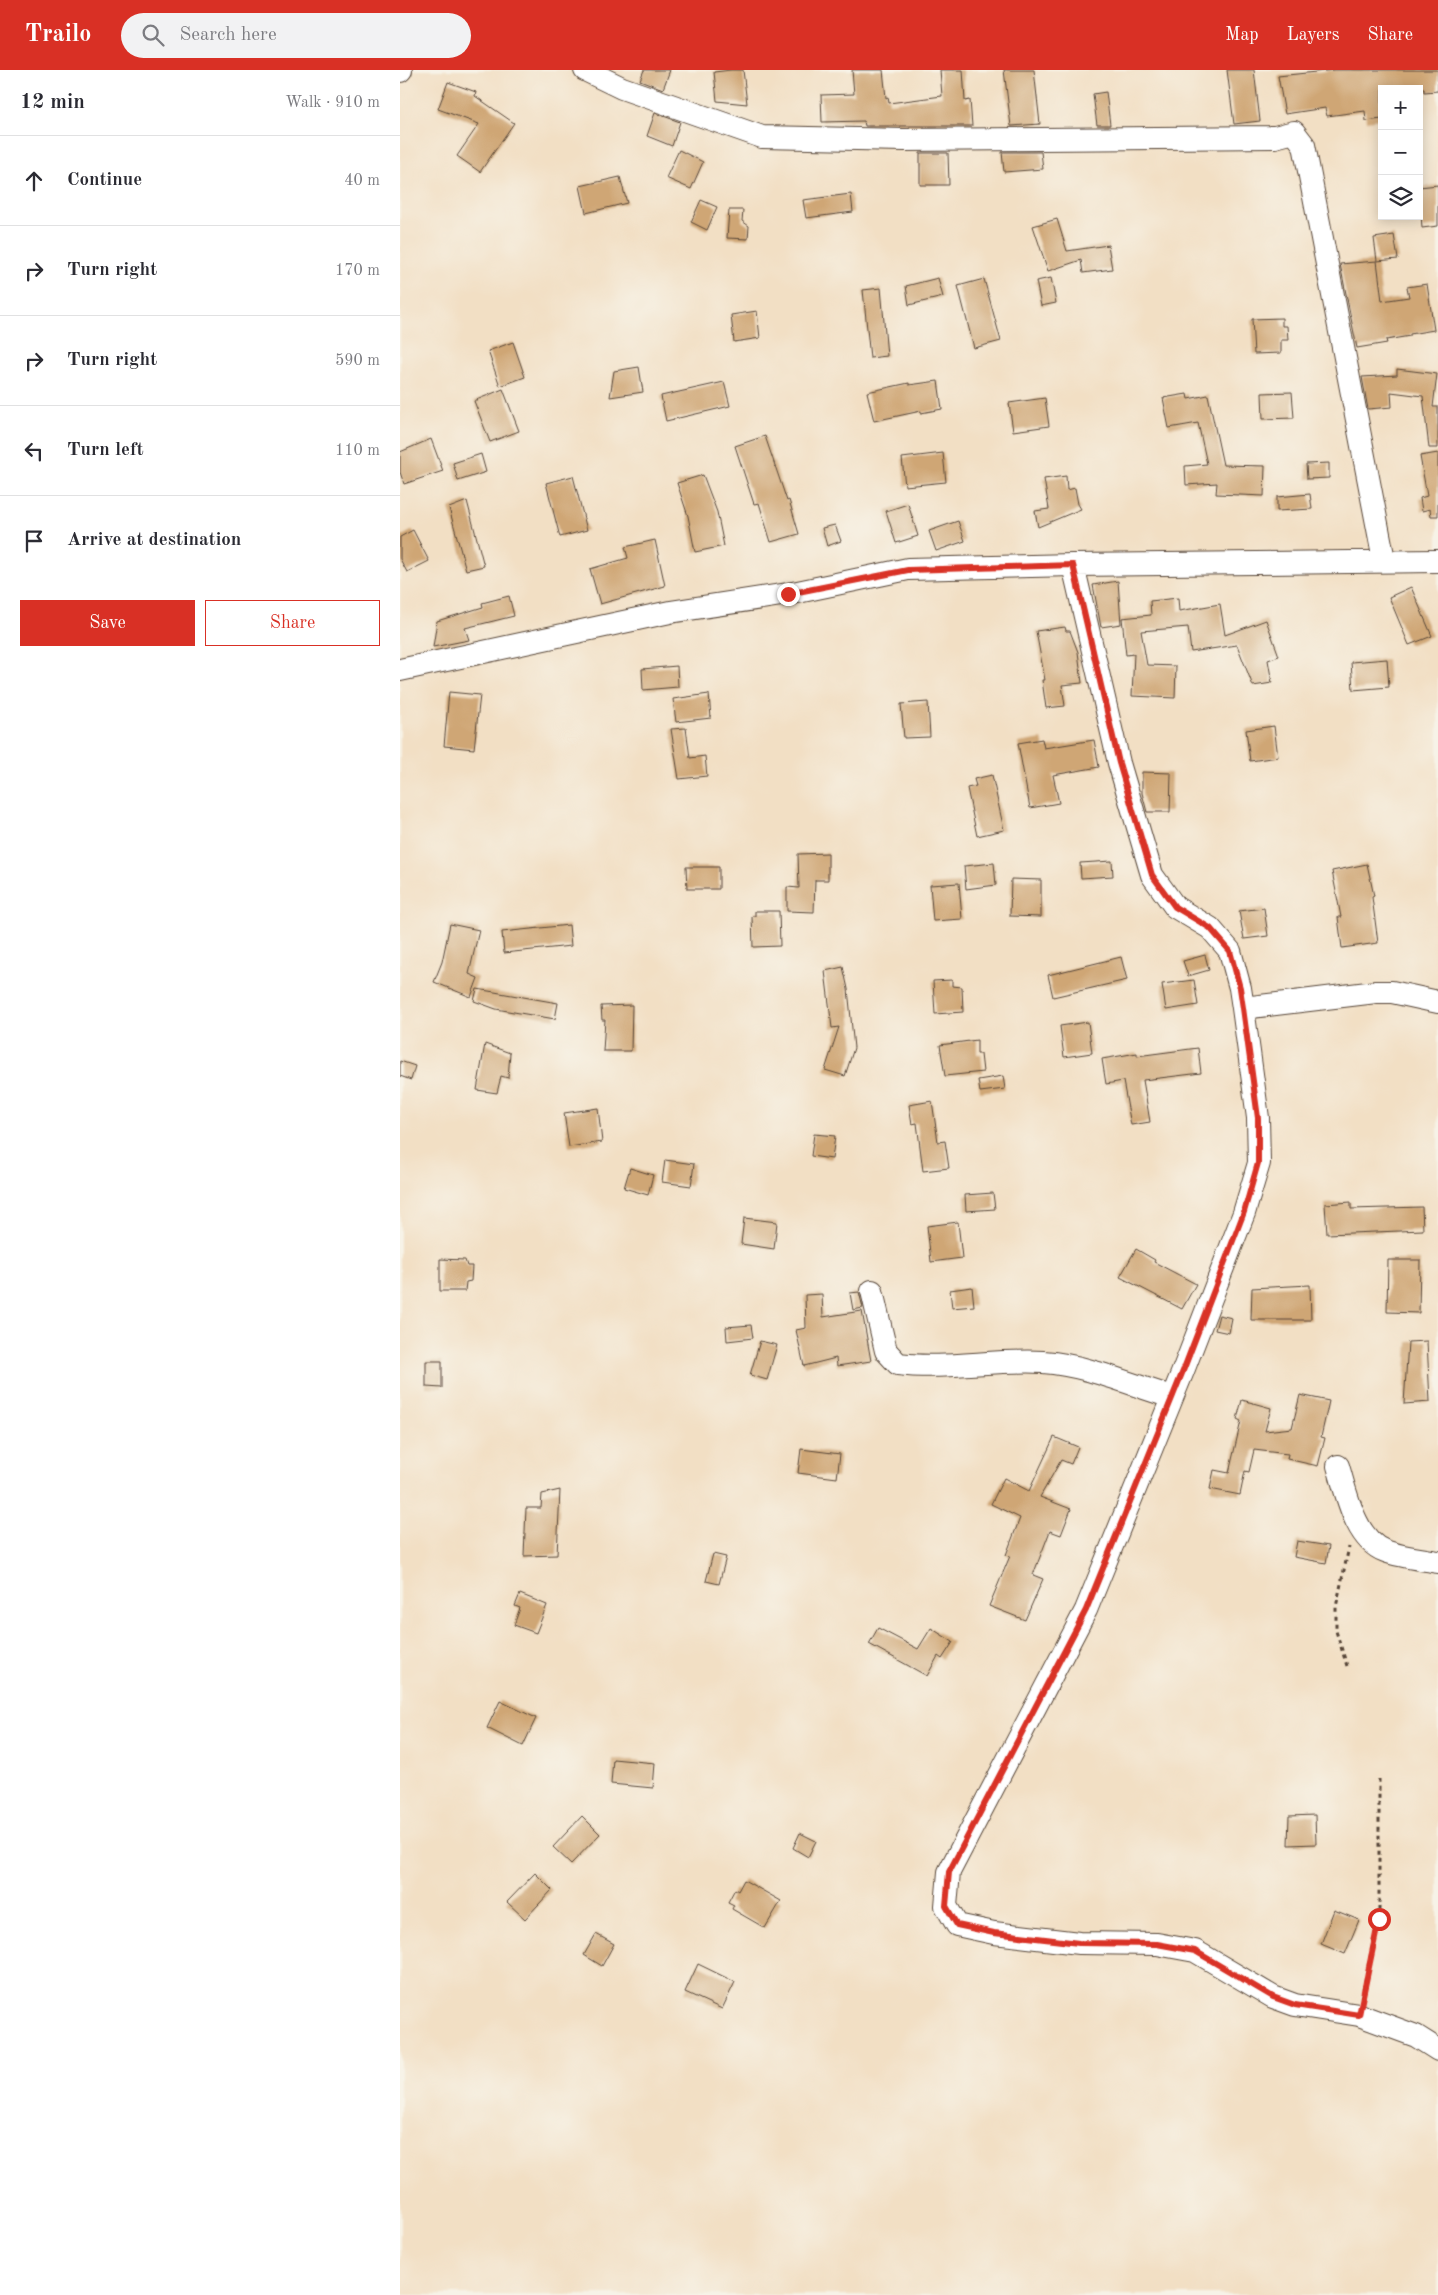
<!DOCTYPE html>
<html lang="en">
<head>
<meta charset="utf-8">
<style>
  :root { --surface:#fff; --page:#f2f2f3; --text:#2b2b33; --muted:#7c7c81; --line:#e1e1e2; --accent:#d93025 }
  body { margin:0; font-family:"Old Standard TT",serif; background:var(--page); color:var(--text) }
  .controls { position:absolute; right:15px; top:15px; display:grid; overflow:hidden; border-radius:0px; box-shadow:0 2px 12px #0003 }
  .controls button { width:45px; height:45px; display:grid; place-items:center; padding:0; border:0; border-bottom:1px solid var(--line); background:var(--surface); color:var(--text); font:25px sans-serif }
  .stop { position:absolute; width:15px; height:15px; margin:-11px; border:4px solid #d93025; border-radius:50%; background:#fff }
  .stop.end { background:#d93025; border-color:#fff; box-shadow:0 1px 5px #0008 }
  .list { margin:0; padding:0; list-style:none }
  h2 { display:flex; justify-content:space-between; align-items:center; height:65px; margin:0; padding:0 20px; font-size:21px }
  h2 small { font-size:16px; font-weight:400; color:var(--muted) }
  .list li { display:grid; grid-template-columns:32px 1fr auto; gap:15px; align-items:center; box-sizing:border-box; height:90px; padding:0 20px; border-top:1px solid var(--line) }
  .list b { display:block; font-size:19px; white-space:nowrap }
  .list em { font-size:16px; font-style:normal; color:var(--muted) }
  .actions { display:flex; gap:10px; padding:15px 20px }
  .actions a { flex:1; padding:11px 0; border:1px solid var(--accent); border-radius:0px; text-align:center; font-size:18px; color:var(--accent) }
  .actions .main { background:var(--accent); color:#fff }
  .icon { flex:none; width:28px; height:28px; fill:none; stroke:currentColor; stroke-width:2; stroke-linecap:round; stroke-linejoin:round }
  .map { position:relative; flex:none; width:1038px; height:2225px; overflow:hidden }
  header { display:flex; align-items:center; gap:30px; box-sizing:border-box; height:70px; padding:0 25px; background:var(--accent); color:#fff }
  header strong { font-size:24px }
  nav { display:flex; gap:28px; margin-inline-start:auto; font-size:18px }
  .search { width:350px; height:45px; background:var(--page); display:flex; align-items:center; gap:12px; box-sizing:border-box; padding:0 18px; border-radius:28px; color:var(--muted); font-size:19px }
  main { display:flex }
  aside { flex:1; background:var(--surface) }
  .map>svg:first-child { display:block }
  .building { fill:#cfa675 }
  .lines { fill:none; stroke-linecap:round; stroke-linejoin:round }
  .minor-casing { stroke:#564537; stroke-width:24 }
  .path { stroke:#564537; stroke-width:3; stroke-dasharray:4 4; stroke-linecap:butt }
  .minor { stroke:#fff; stroke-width:22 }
  .route { stroke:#d93025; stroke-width:6 }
</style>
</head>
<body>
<header>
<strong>Trailo</strong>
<div class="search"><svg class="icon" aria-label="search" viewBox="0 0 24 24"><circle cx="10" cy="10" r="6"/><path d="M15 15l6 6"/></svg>Search here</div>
<nav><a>Map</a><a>Layers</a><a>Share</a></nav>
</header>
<main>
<aside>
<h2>12 min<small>Walk · 910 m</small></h2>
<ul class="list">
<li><svg class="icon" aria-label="ahead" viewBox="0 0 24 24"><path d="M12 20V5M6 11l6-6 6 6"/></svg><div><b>Continue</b></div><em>40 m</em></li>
<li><svg class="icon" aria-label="right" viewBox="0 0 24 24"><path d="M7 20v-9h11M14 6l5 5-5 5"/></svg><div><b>Turn right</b></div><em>170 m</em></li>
<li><svg class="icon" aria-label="right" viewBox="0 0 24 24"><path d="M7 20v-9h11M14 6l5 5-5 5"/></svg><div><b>Turn right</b></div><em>590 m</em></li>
<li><svg class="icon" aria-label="left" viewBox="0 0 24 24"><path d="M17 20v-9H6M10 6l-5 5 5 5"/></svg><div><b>Turn left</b></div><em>110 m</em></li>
<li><svg class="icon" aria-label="arrive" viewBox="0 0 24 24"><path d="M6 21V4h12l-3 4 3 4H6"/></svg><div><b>Arrive at destination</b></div></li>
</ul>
<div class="actions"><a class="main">Save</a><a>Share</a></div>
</aside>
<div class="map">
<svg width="1038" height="2225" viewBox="0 0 1038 2225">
  <rect width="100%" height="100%" fill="#f7f3e8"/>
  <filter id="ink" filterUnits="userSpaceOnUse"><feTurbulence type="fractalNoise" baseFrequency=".02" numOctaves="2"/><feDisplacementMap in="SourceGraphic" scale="10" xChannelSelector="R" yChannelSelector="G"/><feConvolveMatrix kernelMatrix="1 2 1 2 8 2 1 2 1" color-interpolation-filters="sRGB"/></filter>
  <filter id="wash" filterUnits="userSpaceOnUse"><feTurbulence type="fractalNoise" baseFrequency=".0096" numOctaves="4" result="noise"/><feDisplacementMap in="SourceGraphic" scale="20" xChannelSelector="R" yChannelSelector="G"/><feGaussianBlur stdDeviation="1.12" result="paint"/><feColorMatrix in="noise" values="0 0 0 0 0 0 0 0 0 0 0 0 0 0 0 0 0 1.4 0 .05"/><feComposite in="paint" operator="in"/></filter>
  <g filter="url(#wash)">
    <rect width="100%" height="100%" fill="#f2dfc4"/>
    <g id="blocks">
      <path class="building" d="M244,0H270L263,19L240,10Z
        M331,0H343L347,34L317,31L314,2Z
        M452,0H483L486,28L488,27L489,33L542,26L540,0H563L565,31L570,30L572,56H465L464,51L422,52L421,25L454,24Z
        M604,0H634L640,54L611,56Z
        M827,0H854L860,51L834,54Z
        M935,0H1038V21L1024,22V19H982V49L966,51L965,41L927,46L925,38L885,44L878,6Z
        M48,12L76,22L75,26L114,53L80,102L57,86L79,54L38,39Z
        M706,22L710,55H697L693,24Z
        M255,43L280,52L272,76L247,66Z
        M279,80L303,92L291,119L266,108Z
        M602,82H641L643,99L604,102Z
        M520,83H548L549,115H520Z
        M220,107L227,133L186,143L180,116Z
        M1038,115V156L1022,158L1019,117Z
        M451,124L453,142L406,148L403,130Z
        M301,130L317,137L307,160L291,152Z
        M329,140H343L342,151L349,156L348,169L327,168Z
        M657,149L667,181L708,175L712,199L683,203L681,190L648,201L633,156Z
        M994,165L998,189L977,191L974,168Z
        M977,191L982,231L1009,227L1007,217L1027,214L1034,260L1010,264V266L986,270L987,273L957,278L940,194Z
        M538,208L543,227L509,235L506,216Z
        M651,208L656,233L641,236L636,211Z
        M584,209L601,271L574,278L558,216Z
        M481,218L487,286L470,288L463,220Z
        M357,241L360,268L334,272L331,245Z
        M882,248V256H887L888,270H881V283L854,284L852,249Z
        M113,272L125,307L100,316L88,281Z
        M239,297L243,322L210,327L214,301Z
        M997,299L1037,304L1033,337H1038V378H1029L1023,326L991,322L992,337L968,339L962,307L997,305Z
        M538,311L542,339L521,343V341L474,351L467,322L509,313V315Z
        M324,312L330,336L266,351L261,326Z
        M103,319L119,361L90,372L74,331Z
        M892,322L894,348L863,349L862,323Z
        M787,324L788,329L808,325L823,395L865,396L864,426L816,424L817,413L786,415L785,396L807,394L798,353L769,358L763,328Z
        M645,328L649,356L613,361L609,333Z
        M365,366L387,431L389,430L399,464L371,472L359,433L354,434L335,376Z
        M31,369L43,401L4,414L0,402V382Z
        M543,383L546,412L505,416L502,388Z
        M1038,383V446H1031L1030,439L1022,441L1020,428L1027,426L1020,386Z
        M81,384L86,402L58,411L53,393Z
        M929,393V408L907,409L906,394Z
        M303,405L317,442L324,476L295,482L288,446L277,413Z
        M173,406L187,460L160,467L146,413Z
        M666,406L667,420L675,418L678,434L681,439L638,457L635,441L649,439L644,409Z
        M910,424L912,439L877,441V427Z
        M67,431L84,496L66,500L49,438Z
        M508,434L518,466L496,473L486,441Z
        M558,451L565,471L536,481L529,461Z
        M435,455L441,471L427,476L422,458Z
        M13,460L29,491L7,502L0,489V467Z
        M255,470L265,516L200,534L190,499L228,488L225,477Z
        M718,511L721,554L701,557L693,515Z
        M1011,517L1032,566L1009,575L989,527Z
        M109,526L114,546L65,558L69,570L33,577L37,551L83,537L82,533Z
        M778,528L779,541L820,534L825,565L866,550L879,586L868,590L872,613L853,616L837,575L791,582L788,557L741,561L747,595L776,596L775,628L732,626L734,584L726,585L722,548L751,545L750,531Z
        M665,557L666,561H670L678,582L682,613L662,615L665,636L646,638L642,610H645L636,561Z
        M987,589L989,617L953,620L951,592Z
        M277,596L278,617L243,620L242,599Z
        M49,622L80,625L74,679L44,676Z
        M309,624L311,648L276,652L273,629Z
        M528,632L530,667L504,668L501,634Z
        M874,656L878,687L850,691L846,660Z
        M286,658L290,688L305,686L307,706L279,709L271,659Z
        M642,669L644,678L694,670L699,697L653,705L659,733L630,738L618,673Z
        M742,702L771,703L770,742H747L742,723Z
        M592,705L604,760L577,766L567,718L576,716L574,709Z
        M428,783V810H415L414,842L387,841V817L399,818L398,784Z
        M712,791L713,806L681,808L680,793Z
        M594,793L596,815L566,819L564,796Z
        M967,794L974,826L972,827L978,873L942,878L938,847H941L932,801Z
        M286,797H319V819H287Z
        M611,809L641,810V847L610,846Z
        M559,813L562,849L533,851L530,815Z
        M864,838L868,866L844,869L839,841Z
        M355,841H379L380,876L353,877L352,846H355Z
        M50,854L79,860L69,904L78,908L71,927L34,912L42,892Z
        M169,855L171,876L104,883L102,862Z
        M805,885L809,900L788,906L783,891Z
        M721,887L727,910L653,927L648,905Z
        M443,897L448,919L454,978L445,1006L425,1000L439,957L432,958L425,901Z
        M552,910V916L562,917L563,942L535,944L533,911Z
        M794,910L798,935L766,940L762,914Z
        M77,919L158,933L155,949L96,939L74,931Z
        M232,935L231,981H203L205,950H202L201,936Z
        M688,952L692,983L664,987L660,956Z
        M577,970V984H581L583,1002L545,1006L540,975Z
        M85,974L110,983L108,1008L101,1006L97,1023L77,1020Z
        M798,978L801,1003L743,1010L750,1052L731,1055L723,1011L706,1014L702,989L737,983V986Z
        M0,991L15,996L11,1010L0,1006Z
        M603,1006L605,1019L580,1022L578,1010Z
        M532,1031L538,1072L545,1071L549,1098L523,1101L517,1053L512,1054L509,1035Z
        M198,1038L202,1072L169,1077L164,1043Z
        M414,1064L435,1066L432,1089L411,1086Z
        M265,1090L294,1094L291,1116L262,1112Z
        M230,1098L253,1105L248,1125L224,1118Z
        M593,1123L595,1139L566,1141L565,1125Z
        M951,1132V1139L1022,1137L1023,1160L927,1164L925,1134Z
        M344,1148L377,1152L374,1179L341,1174Z
        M558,1152L562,1188L531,1192L527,1156Z
        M736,1179L755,1190L754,1192L796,1214L782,1239L720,1207Z
        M40,1189L65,1190L67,1196H72L71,1211L66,1212L65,1221H40Z
        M988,1190H1020L1019,1243L987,1242Z
        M910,1215L911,1250H851L852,1218Z
        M572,1217L574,1236L552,1238L550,1220Z
        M459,1222L463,1238L453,1240L450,1223Z
        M422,1224L423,1247L462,1241L471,1291L437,1296L436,1288L404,1296L396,1260L406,1258L405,1225Z
        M819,1245L832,1248L829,1263L815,1260Z
        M351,1255L353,1268L327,1271L326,1257Z
        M360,1271L377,1275L367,1310L350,1305Z
        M1027,1271L1030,1332L1004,1334L1008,1272Z
        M26,1291H42V1318L26,1317Z
        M900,1325L929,1331L921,1367L925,1368L918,1396L887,1389L888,1384L854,1380L849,1402L845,1401L840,1425L810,1419L814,1400L829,1403L841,1351L837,1349L842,1330L871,1338L865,1361L892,1358Z
        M654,1367L678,1377L671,1394L661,1390L640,1427L671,1439L661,1465L650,1461L633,1505L643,1509L625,1550L589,1536L610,1486L606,1485L620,1448L591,1434L604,1408L629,1421Z
        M401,1379L440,1384L437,1408L398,1403Z
        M160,1420L157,1485L124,1486L126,1438H141L142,1424Z
        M897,1471L929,1476L926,1493L894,1487Z
        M313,1484L326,1487L319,1514L306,1511Z
        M120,1524L147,1535L136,1563L114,1555L120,1538L115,1536Z
        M478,1558L518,1579L531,1558L553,1572L542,1589L538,1586L527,1606L469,1574Z
        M100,1631L136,1648L123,1676L87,1658Z
        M213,1689L255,1693L253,1718L211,1714Z
        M915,1745L916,1774L888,1775L889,1746Z
        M182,1746L200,1764L171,1794L153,1777Z
        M400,1763L416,1771L408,1787L393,1778Z
        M135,1803L152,1820L125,1849L107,1832Z
        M344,1810L381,1831L365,1858L332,1839L334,1835L328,1832L335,1819L338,1821Z
        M934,1840L959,1850L945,1884L921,1874Z
        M196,1864L214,1874L202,1896L184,1885Z
        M298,1894L335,1912L322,1939L285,1922Z"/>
    </g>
  </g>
  <g filter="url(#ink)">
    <use href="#blocks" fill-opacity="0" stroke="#564537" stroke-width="1"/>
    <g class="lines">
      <g class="minor-casing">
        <path id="minor" d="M185,0L222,18L362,67L504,70L875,67L894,62L904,75L984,490
          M0,1L1,0
          M673,495L719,693L752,805L775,837L810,858L830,881L840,918L843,938L858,1048L859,1093L844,1143L783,1301L686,1540L549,1802L546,1836L557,1855L594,1863L679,1873L757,1874L795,1881L873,1927L895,1935L959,1945L1016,1966L1038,1980
          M0,600L270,542L388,524L508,499L673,495L1038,491
          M843,938L976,922H992L1038,932
          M472,1221L486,1281L498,1294C546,1300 595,1289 643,1292C687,1295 731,1315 772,1327
          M938,1396C946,1422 955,1470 985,1481C1001,1487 1021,1489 1038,1492"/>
      </g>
      <path class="path" d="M947,1596L936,1561V1537L949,1477
        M962,1927L979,1849V1709"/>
      <use href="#minor" class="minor"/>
    </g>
  </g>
  <g class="lines" filter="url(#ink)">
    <path class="route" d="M388,524L508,500L673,495L719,693L752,805L775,837L810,858L830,881L840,918L843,938L858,1048V1093L844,1142L783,1301L686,1540L549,1802L546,1836L557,1855L594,1863L679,1873L757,1874L795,1881L873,1927L895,1935L959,1945L979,1849"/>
  </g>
</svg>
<div class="controls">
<button>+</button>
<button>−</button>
<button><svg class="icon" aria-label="layers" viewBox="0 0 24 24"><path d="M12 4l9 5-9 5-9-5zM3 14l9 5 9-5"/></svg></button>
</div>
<div class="stop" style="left:979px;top:1849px"></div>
<div class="stop end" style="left:388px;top:524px"></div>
</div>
</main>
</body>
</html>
